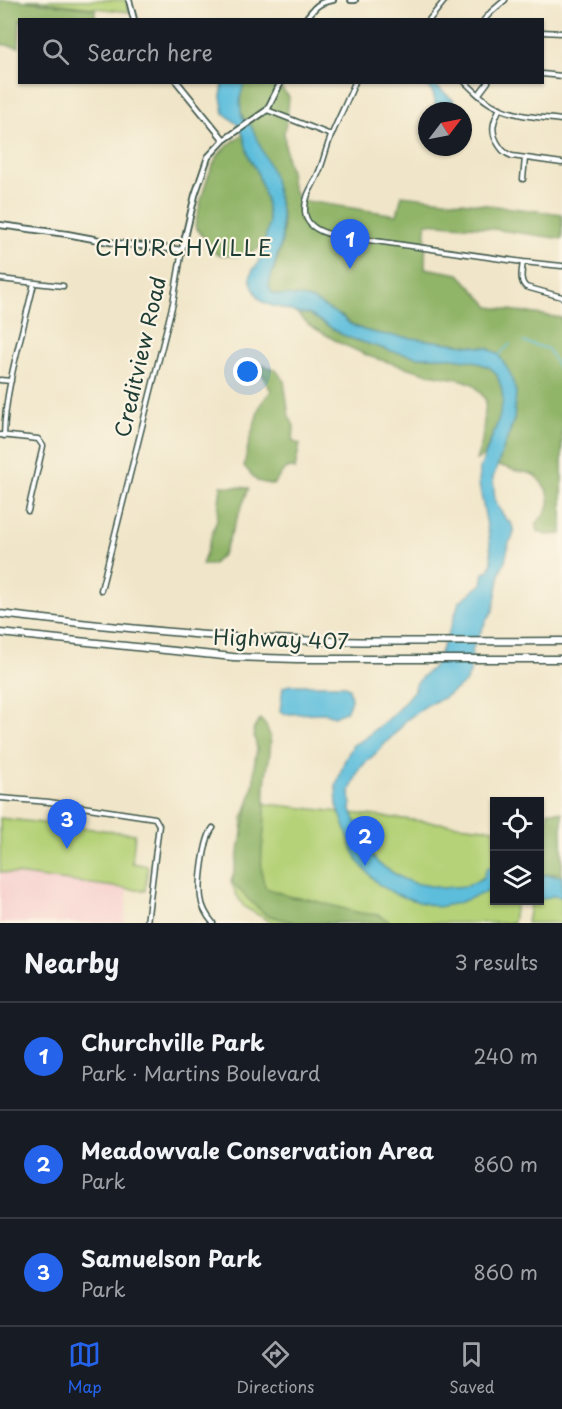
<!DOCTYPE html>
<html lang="en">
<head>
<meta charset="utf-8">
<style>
  :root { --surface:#171b24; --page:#20242c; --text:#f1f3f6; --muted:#9ea1a6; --line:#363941; --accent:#2563eb }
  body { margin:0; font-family:"Playpen Sans",sans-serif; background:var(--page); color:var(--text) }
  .controls { position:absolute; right:18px; bottom:18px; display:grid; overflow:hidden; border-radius:0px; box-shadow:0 2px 4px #0004 }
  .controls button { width:54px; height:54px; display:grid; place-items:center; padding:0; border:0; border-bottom:2px solid var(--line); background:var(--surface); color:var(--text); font:30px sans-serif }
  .compass { position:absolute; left:418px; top:102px; width:54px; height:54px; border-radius:50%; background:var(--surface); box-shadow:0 2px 4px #0004; rotate:58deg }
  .you { position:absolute; left:248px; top:372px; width:21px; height:21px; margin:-15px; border:4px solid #fff; border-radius:50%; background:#1a73e8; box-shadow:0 0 0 9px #1a73e833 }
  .badge { display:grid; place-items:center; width:39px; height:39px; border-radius:50%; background:var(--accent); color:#fff; font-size:20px; font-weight:700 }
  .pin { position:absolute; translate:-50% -50px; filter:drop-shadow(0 2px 3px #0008) }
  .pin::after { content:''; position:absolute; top:32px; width:21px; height:18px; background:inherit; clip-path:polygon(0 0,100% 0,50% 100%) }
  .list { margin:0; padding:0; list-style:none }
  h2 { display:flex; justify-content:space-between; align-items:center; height:78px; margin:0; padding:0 24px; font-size:26px }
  h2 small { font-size:20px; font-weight:400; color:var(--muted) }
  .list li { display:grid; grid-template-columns:39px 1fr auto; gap:18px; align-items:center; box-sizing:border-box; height:108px; padding:0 24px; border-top:2px solid var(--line) }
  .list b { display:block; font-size:22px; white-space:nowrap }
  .list p { margin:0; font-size:20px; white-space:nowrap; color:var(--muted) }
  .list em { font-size:20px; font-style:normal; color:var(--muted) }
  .icon { flex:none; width:33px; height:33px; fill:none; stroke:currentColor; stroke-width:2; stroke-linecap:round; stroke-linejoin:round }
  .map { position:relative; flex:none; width:562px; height:923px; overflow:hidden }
  .search { position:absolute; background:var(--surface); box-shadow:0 2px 4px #0004; left:18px; right:18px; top:18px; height:66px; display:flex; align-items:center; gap:15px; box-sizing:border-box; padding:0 21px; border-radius:0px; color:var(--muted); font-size:22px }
  .sheet { height:402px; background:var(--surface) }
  nav { display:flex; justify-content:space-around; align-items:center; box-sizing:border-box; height:84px; border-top:2px solid var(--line); background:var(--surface); font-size:16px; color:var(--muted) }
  nav a { display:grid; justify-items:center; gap:3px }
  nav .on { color:var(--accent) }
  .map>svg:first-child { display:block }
  .built { fill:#f7d0ce }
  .green { fill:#b5d278; stroke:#6a8856; stroke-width:1.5 }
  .forest { fill:#90b468; stroke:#58784e; stroke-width:1.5 }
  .water { fill:#5dbedc; stroke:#3e7e88; stroke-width:1.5 }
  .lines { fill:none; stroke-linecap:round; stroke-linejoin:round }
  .stream { stroke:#5dbedc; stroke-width:1.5 }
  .minor-casing { stroke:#3e564a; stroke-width:7 }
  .tertiary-casing { stroke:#3e564a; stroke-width:8 }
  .motorway-casing { stroke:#3e564a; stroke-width:9 }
  .minor { stroke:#fff; stroke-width:4 }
  .tertiary { stroke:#fff; stroke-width:4.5 }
  .motorway { stroke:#fff; stroke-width:6 }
  .labels { text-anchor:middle; stroke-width:4.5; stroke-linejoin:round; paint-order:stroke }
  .street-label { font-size:21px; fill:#1f3d34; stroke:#fcf5e5 }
  .neighbourhood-label { font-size:22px; letter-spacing:1.5px; fill:#1f3d34; stroke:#fcf5e5 }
</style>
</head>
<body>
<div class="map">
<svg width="562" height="923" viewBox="0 0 562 923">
  <rect width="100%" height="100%" fill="#fcf5e5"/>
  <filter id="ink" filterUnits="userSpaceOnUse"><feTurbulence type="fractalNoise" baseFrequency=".0167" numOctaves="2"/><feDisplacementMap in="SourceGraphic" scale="12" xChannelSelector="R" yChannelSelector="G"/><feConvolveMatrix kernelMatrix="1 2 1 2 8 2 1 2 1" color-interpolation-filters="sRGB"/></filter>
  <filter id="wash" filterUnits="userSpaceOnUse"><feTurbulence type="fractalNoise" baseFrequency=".008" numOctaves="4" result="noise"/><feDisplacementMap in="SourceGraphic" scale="24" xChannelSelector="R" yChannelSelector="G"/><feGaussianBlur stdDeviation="1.35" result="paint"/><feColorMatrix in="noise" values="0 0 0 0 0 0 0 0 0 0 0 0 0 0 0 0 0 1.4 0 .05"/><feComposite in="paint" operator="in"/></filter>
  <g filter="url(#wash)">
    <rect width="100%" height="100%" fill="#f0e5c8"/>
    <path class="built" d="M0,872L128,889L124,923H0Z"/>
    <path class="green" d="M27,0H126L129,12Z
      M249,802L494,829V900L516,901L513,923H273L244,907L236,894L231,882L240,854L243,818Z
      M0,818L135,834L132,863L148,866L145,891L0,872Z
      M540,834L562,837V923H527L531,901L540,900Z"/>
    <path class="forest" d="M0,0H17L95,9V19L20,20L19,47L0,44Z
      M244,82L271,83L272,87L282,89L289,97L287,119L284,132L287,161L290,169L292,188L299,199L306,201L397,215L402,195L562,214V239L479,227L426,223L425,268L459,274L490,307L562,318V534L546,535L538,531L536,524C548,511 555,502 544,486C541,482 538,478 534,475C529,472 521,472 516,471C509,469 504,465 497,466L514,420L516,392L499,355L488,348L380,334C365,331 353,327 342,316L272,293L269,286L270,280C274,267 281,253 282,239C287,200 265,162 251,126C235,112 239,102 244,82Z
      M243,134L249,157L257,171L266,200L269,223L264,245C246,258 237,257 216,254L195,226C199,207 208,168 220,153C226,146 235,140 243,134Z
      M297,313L309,314L341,334L353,339L391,351L419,357H446L474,361L491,368L497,375L502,390L503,401L499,419L484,456L476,460L482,441L486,401L481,393L473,384L463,380L429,374L371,357L340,343L309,325Z
      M263,365L276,370L284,381L289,416L294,426L293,442L300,444L295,469L292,468L285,469L273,485L257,481L244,466L249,442L260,405L271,391L262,373Z
      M221,486L249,488L223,554L212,565H202L217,519Z
      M260,719C277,733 269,757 266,776C264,790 265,805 265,819C264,838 257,872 266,888L291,897L308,899L360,913L379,915L392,923H297L266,915L248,899L232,882L254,780V766L257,749L253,730Z
      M548,811L562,812V873L540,875V847Z"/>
    <path class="water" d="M223,83H244L240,98L241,113L243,119L251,126L273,174L281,212L282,240L270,280L269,286L272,293L278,295L298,296L313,300L342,317L350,324L363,330L380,334L488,348L499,355L510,373L516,392L514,419L493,478L495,501L505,518L511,523L514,532L512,539L509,542L505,562L501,569L493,611L487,619L472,650L470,673L465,683L443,698L427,705L405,721L400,728L378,751L359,769L350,791L351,810L366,847L379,864L403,879L414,883L442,888L467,886L483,878L487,868L494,866V889L458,903L438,907L419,902L395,894L378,884L360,864L353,850L337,805L336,786L344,762L353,745L366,738L374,730L393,715L415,689L414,687L421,678L435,665L452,624L459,602L482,584L484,573L489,571L492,563L489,536L479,484L480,468L499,419L503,401L502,390L497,375L491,368L474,361L446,357H419L391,351L353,339L341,334L309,314L297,313L264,303L259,298L253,288L250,278L253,269L257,265L261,256L269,223L266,200L257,171L249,157L243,134L237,124L224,113L221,97Z
      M415,83H433L453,100L458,111H435C436,94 433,86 415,83Z
      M290,685H343L349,688L351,700L346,712L335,716L324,713L286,714L280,711L283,687Z
      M540,875L562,876V897L552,896L540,900Z"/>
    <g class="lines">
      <path class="stream" d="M524,342L548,349L562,375
        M499,355L510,344"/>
    </g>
  </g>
  <g filter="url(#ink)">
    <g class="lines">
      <g class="minor-casing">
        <path id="minor" d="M429,20L445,0
          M484,20L491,12L505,0
          M542,32L562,33
          M542,74L562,76
          M355,82C348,100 339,117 332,134C326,147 324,161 318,174C313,186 305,195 305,209C304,225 320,232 333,235L523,262L562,266
          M465,82C474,91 484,101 495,106C515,117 541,117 562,120
          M479,94L488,82
          M500,108C494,120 490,130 497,142C501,149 504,153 512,156L562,163
          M267,110L331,135
          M523,179L525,158
          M523,262C522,270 519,281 526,287L562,297
          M0,279L63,286
          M0,380L11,381
          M0,435L38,439L43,446L28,511
          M4,436C5,386 23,332 34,283
          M101,590L173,303L182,250
          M0,798L49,802L155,818L159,825L147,923
          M213,828C204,839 199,884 201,898C202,907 207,916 213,923"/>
      </g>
      <g class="tertiary-casing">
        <path id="tertiary" d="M129,0L134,20
          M351,0H355
          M305,20C314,8 318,2 333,0
          M177,82L224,140
          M0,225L67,234L115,243L182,250L195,195L208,157L224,140L267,110L281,82"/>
      </g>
      <g class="motorway-casing">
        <path id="motorway" d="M0,614C78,623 156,632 235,637C344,644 453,641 562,641
          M0,633L233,657L297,659H562"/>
      </g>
      <use href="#minor" class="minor"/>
      <use href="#tertiary" class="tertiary"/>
      <use href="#motorway" class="motorway"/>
    </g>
  </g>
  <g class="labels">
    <g class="street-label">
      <text transform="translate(141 357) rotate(-77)" y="7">Creditview Road</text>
      <text transform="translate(281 640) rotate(2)" y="7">Highway 407</text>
    </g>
    <g class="neighbourhood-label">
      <text x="184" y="256">CHURCHVILLE</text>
    </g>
  </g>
</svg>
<div class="controls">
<button><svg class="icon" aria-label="locate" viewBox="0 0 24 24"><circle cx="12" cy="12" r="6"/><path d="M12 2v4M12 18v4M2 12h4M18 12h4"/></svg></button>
<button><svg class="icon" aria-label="layers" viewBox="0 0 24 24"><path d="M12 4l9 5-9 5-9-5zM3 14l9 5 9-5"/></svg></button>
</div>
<svg class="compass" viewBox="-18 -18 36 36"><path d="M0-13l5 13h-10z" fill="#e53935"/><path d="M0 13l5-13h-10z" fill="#9ea1a6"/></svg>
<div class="you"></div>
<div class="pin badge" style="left:350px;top:269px">1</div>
<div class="pin badge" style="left:365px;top:866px">2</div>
<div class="pin badge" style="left:67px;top:849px">3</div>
<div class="search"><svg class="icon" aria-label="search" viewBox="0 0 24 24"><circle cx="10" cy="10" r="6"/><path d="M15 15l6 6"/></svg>Search here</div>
</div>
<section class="sheet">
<h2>Nearby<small>3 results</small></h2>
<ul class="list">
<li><span class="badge">1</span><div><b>Churchville Park</b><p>Park · Martins Boulevard</p></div><em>240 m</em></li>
<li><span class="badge">2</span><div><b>Meadowvale Conservation Area</b><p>Park</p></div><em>860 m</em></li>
<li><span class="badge">3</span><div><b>Samuelson Park</b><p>Park</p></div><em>860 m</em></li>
</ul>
</section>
<nav>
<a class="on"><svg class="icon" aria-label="map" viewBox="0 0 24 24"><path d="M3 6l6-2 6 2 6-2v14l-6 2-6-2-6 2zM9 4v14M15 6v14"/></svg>Map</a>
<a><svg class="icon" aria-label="directions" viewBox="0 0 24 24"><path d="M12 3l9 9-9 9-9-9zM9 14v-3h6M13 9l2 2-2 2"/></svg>Directions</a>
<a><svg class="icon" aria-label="saved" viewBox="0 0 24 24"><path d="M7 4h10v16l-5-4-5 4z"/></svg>Saved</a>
</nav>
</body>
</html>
